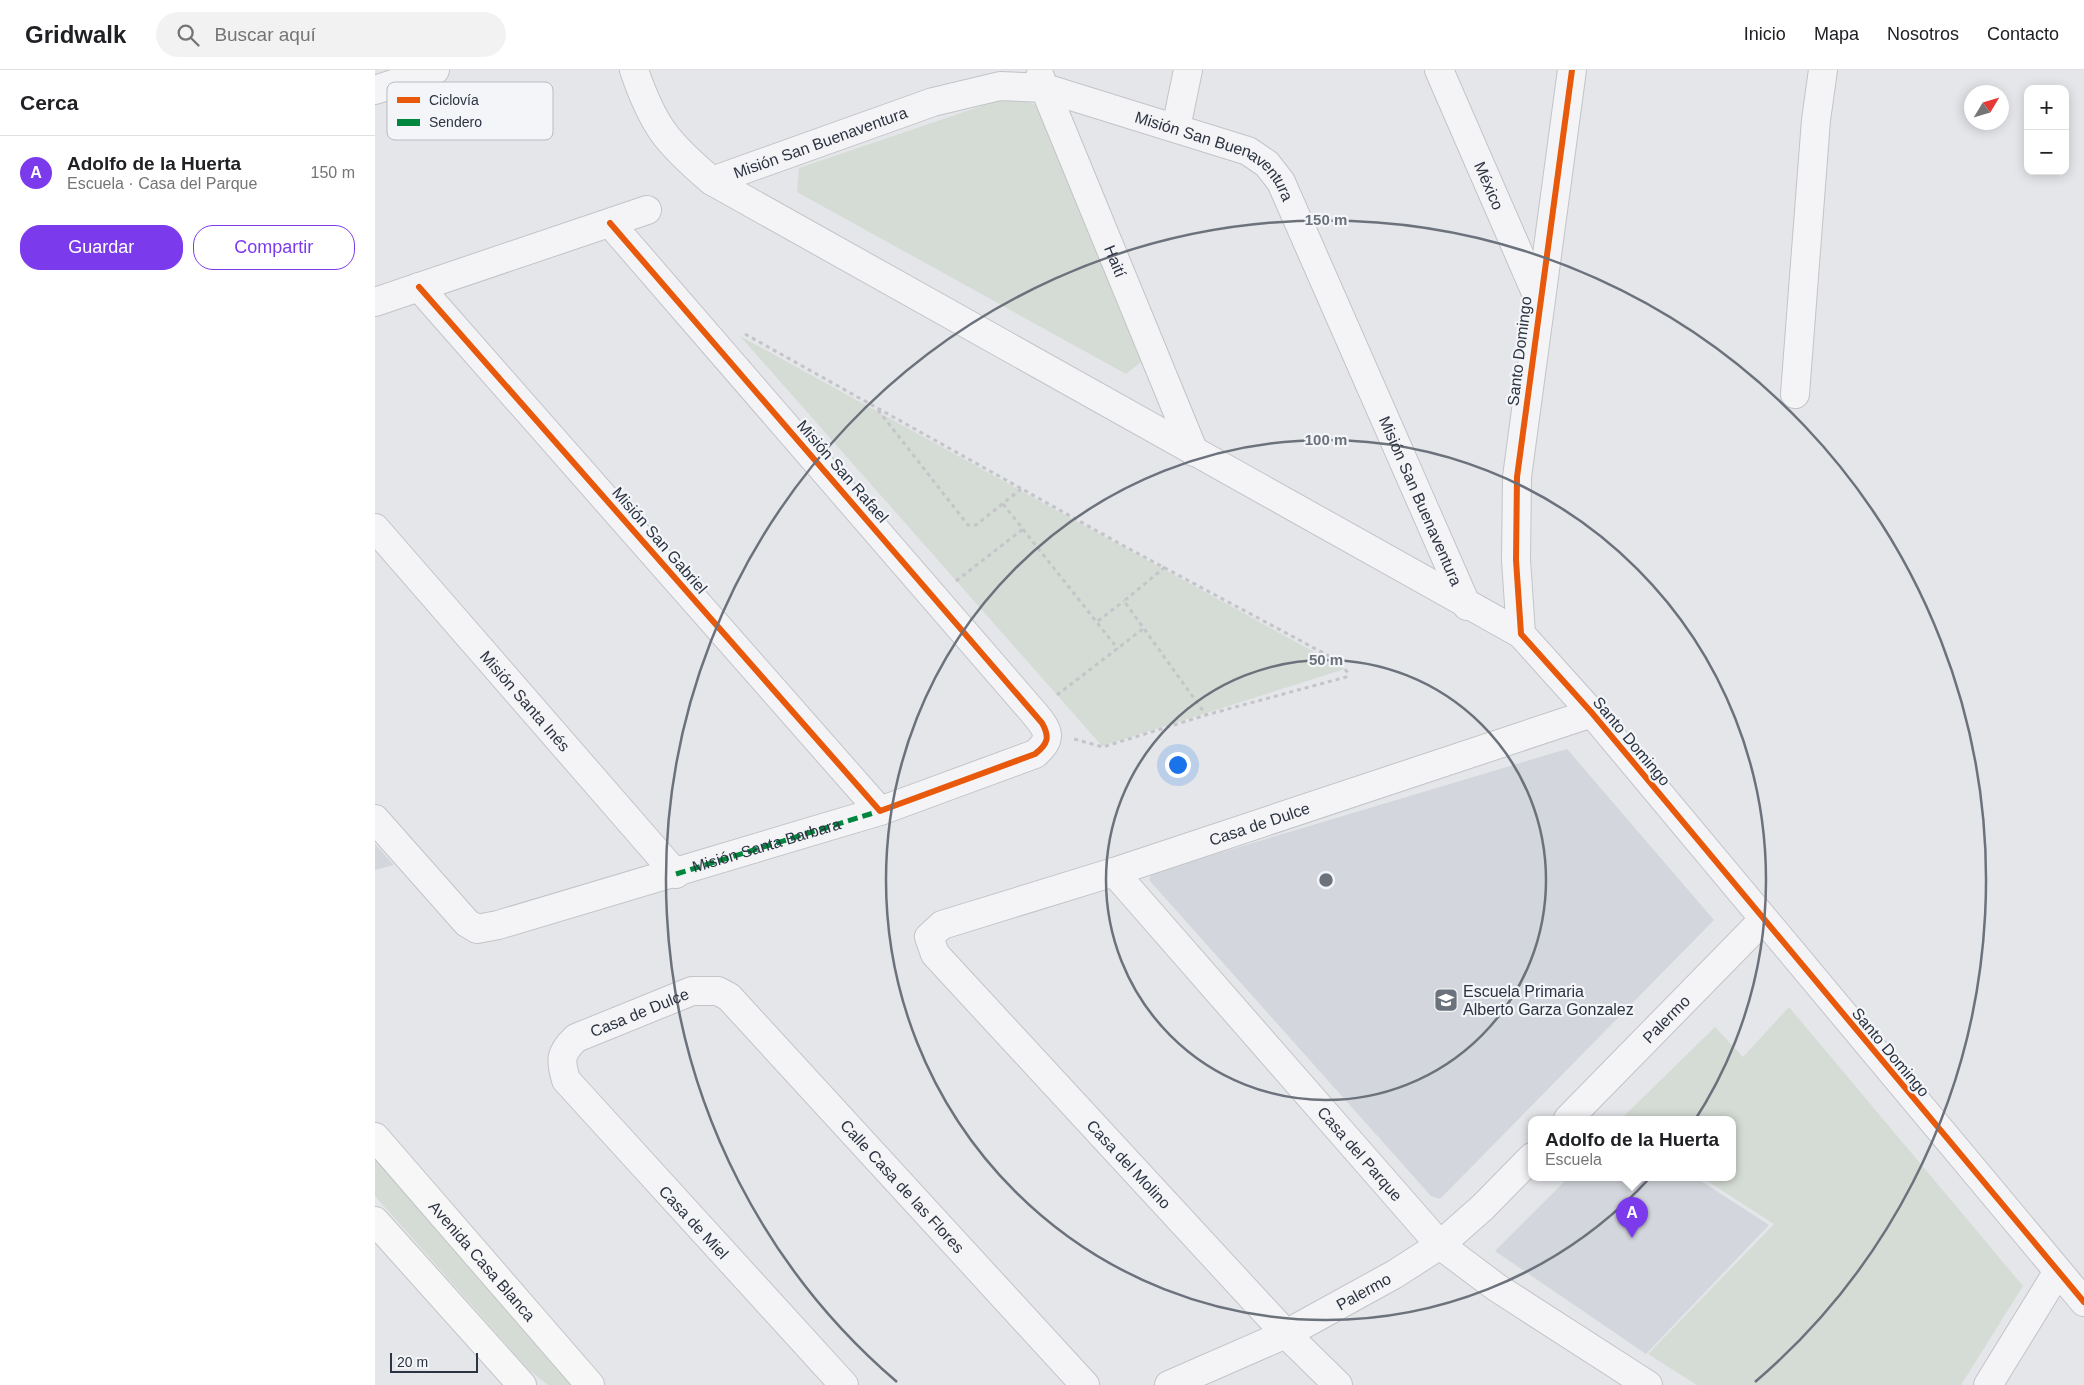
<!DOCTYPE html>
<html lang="es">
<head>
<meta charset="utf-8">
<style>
  :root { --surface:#fff; --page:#f2f2f2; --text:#202124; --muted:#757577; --line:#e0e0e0; --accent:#7c3aed }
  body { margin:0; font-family:Helvetica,sans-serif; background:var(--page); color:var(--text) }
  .controls { position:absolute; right:15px; top:15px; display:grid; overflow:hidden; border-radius:10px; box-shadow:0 2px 12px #0003 }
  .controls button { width:45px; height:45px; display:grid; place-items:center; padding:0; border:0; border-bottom:1px solid var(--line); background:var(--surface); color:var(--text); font:25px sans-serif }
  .compass { position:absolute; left:1589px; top:15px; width:45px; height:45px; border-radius:50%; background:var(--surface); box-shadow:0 2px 12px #0003; rotate:52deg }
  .scale { position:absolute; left:15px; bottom:12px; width:88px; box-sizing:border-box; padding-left:5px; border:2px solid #2c3342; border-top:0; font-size:14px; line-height:18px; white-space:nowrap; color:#2c3342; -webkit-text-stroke:4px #f3f5f8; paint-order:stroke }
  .you { position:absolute; left:802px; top:694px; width:18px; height:18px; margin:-12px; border:4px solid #fff; border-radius:50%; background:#1a73e8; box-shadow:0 0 0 8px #1a73e833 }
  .badge { display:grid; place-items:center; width:32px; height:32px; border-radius:50%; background:var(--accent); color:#fff; font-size:16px; font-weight:700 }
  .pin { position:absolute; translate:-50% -41px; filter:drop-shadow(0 1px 2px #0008) }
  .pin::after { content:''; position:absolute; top:26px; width:18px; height:15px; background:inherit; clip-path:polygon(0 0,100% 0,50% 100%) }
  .popup { position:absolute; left:1153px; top:1046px; width:208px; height:65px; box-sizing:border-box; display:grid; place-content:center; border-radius:10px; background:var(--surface); filter:drop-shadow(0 1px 4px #0005); font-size:16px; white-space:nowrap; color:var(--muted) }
  .popup b { font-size:19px; color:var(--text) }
  .popup::after { content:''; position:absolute; left:50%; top:100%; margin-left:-10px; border:10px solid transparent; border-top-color:var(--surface) }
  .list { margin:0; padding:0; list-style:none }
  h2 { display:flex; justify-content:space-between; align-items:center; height:65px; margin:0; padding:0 20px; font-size:21px }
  h2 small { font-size:16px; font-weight:400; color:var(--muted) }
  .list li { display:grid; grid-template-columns:32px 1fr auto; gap:15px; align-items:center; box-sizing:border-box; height:75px; padding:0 20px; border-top:1px solid var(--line) }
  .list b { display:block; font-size:19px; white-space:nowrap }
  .list p { margin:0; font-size:16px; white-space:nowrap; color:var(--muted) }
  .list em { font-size:16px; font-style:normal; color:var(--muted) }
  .actions { display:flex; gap:10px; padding:15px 20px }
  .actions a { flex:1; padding:11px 0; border:1px solid var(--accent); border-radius:20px; text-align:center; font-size:18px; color:var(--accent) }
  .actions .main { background:var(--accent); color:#fff }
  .icon { flex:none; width:28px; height:28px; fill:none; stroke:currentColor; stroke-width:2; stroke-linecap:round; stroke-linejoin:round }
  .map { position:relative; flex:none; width:1709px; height:1315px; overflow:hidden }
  header { display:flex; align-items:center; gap:30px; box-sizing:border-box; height:70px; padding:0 25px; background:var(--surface); border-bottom:1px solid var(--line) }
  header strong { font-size:24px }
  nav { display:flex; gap:28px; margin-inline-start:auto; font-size:18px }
  .search { width:350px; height:45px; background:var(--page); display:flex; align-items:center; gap:12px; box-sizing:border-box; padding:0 18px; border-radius:28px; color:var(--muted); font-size:19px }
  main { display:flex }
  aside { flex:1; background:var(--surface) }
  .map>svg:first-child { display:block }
  .built { fill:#d3d6dc }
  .park { fill:#d5dcd5 }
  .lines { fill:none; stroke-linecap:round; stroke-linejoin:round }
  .street-casing { stroke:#c2c4c7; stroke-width:30 }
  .secondary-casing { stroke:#c2c4c7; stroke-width:30 }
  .path { stroke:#c4c4c9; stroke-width:3; stroke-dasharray:4 4; stroke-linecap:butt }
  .street { stroke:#f4f4f6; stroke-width:28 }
  .secondary { stroke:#f7f7f8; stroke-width:28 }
  .quiet { stroke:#00873e; stroke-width:5; stroke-dasharray:10 5; stroke-linecap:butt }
  .cycleway-casing { stroke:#f3f5f8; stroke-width:9 }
  .cycleway { stroke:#e8590c; stroke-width:6 }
  .ring { fill:none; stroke:#6c727c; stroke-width:2.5 }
  .labels { text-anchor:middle; stroke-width:4.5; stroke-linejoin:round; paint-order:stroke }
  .street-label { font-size:16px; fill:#2c3342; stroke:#f3f5f8 }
  .poi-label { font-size:16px; fill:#2c3342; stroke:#f3f5f8; text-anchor:start }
  .key { fill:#f3f5f8; stroke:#b7bbc1; stroke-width:1 }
  .key-label { font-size:14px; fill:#2c3342 }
  .centre { fill:#6c727c; stroke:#f3f5f8; stroke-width:2.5 }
  .ring-label { font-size:15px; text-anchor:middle; font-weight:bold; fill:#6c727c; stroke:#f3f5f8; stroke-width:4.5; stroke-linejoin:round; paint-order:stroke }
</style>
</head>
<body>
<header>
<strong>Gridwalk</strong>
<div class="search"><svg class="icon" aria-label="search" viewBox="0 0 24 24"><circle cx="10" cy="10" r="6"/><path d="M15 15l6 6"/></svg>Buscar aquí</div>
<nav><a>Inicio</a><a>Mapa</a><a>Nosotros</a><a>Contacto</a></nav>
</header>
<main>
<aside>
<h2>Cerca<small></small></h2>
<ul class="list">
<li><span class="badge">A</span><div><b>Adolfo de la Huerta</b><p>Escuela · Casa del Parque</p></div><em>150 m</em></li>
</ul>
<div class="actions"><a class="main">Guardar</a><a>Compartir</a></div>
</aside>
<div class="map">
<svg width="1709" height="1315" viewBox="0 0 1709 1315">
  <rect width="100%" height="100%" fill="#e4e6e9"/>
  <path class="built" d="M1192,679L1339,850L1065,1129L1056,1126L774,810L777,803Z
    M0,774L19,795L0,800Z
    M1194,1107H1320L1394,1155L1271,1284L1120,1181Z"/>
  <path class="park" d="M639,25L665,37L771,288L751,304L422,122L424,98Z
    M365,266L970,599L727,676Z
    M1414,937L1648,1216L1586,1315H1322L1273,1284L1399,1154L1326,1107H1357V1049H1246L1340,957L1368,987Z
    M0,1086L202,1315H173L153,1299L0,1126Z"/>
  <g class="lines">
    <g class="street-casing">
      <g id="street">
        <path d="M259,0C278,56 292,73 337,111L1146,564"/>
        <path id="s1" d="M1064,0L1165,232"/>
        <path d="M1197,0L1142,407L1141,490L1146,564L1217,643L1709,1232"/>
        <path id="s2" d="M665,7L819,382"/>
        <path d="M0,20L60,0"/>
        <path d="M801,58L813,0"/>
        <path id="s3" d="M337,111L558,32L625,16L670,18L873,81L892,94L906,112L1092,536"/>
        <path d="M44,217L505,741"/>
        <path d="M0,232L272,140"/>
        <path d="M1420,324L1441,50L1448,0"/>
        <path id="s4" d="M0,458L301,804"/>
        <path id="s5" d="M0,749L92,853L102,859L123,855L505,741L660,684C679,668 673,660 659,643L235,153"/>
        <path id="s6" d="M739,802L1065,1175L1121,1217L1273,1315"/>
        <path id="s7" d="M1193,1049L1388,850"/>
        <path id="s8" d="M469,1315L191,1010C185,990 185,983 201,968L317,921H343L354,927L710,1315"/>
        <path id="s9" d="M794,1315L911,1264L1020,1204L1065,1175L1108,1137L1157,1087"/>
        <path id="s10" d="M963,1315L911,1264L560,884L554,867L567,855L739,802L1217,643"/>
        <path d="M1613,1315L1682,1203"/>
      </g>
    </g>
    <g class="secondary-casing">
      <g id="secondary">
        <path id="s11" d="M0,1067L215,1315"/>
        <path d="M0,1151L147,1315"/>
      </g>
    </g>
    <path class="path" d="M370,264L749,476L952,585L965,593L973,603L971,607L831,645L728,677L699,669
      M503,340L593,455H601L646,419
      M628,434L743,579
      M790,497L749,531L831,645
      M581,511L648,459
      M723,551L749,531
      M682,625L769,558"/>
    <use href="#street" class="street"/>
    <use href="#secondary" class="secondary"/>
    <path class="quiet" d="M301,804L505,741"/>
    <g class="cycleway-casing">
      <path id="cycleway" d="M1197,0L1142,407L1141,490L1146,564L1217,643L1709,1232
        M44,217L505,741L660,684C673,674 675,667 667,653L235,153"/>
    </g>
    <use href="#cycleway" class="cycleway"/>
  </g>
  <g class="ring">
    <circle cx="951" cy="810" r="220"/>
    <circle cx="951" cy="810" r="440"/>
    <path d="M522 1312A660 660 0 1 1 1380 1312"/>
  </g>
  <defs>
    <g id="school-square" transform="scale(1.25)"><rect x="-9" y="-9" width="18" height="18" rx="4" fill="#6c727c" stroke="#f3f5f8"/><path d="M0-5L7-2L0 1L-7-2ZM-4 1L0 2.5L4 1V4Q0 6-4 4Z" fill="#fff"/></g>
  </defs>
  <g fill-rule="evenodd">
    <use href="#school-square" x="1071" y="930"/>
  </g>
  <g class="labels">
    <g class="street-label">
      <text dy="6" stroke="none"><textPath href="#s3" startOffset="115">Misión San Buenaventura</textPath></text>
      <text dy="6" stroke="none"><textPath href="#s3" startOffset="535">Misión San Buenaventura</textPath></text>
      <text dy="6" stroke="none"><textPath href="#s1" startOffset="126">México</textPath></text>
      <text dy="6" stroke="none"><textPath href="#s2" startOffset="199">Haití</textPath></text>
      <text transform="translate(1144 281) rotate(-83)" y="6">Santo Domingo</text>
      <text transform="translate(468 401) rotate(49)" y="6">Misión San Rafael</text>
      <text dy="6" stroke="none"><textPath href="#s3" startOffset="955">Misión San Buenaventura</textPath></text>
      <text transform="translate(285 470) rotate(49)" y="6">Misión San Gabriel</text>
      <text dy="6" stroke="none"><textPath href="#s4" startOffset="229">Misión Santa Inés</textPath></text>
      <text transform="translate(1257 671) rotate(50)" y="6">Santo Domingo</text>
      <text dy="6" stroke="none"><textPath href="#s10" startOffset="959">Casa de Dulce</textPath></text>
      <text dy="6" stroke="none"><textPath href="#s5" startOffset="452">Misión Santa Barbara</textPath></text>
      <text dy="6" stroke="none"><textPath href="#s8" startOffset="528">Casa de Dulce</textPath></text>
      <text dy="6" stroke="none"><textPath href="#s7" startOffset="140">Palermo</textPath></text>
      <text transform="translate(1516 982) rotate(50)" y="6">Santo Domingo</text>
      <text dy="6" stroke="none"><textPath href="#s6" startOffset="374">Casa del Parque</textPath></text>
      <text transform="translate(754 1094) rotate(47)" y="6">Casa del Molino</text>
      <text dy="6" stroke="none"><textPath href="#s8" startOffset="880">Calle Casa de las Flores</textPath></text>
      <text transform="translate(319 1152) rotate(47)" y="6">Casa de Miel</text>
      <text dy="6" stroke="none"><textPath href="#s11" startOffset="164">Avenida Casa Blanca</textPath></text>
      <text dy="6" stroke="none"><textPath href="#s9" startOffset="216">Palermo</textPath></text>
    </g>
    <g class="poi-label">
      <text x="1088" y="927">Escuela Primaria<tspan x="1088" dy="18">Alberto Garza Gonzalez</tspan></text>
    </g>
  </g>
  <rect x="12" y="12" width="166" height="58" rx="8" class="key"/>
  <rect x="22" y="27" width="23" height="6" fill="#e8590c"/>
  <rect x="22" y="49" width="23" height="7" fill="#00873e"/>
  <g class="key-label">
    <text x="54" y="35">Ciclovía</text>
    <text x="54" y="57">Sendero</text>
  </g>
  <circle cx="951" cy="810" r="8" class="centre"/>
  <g class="ring-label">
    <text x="951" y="155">150 m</text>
    <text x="951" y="375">100 m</text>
    <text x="951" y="595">50 m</text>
  </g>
</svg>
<div class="controls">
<button>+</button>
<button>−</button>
</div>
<svg class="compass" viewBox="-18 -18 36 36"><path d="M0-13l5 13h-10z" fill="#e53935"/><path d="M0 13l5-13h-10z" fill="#757577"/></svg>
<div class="scale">20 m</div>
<div class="you"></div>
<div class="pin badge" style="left:1257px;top:1168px">A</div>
<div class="popup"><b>Adolfo de la Huerta</b>Escuela</div>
</div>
</main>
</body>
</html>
